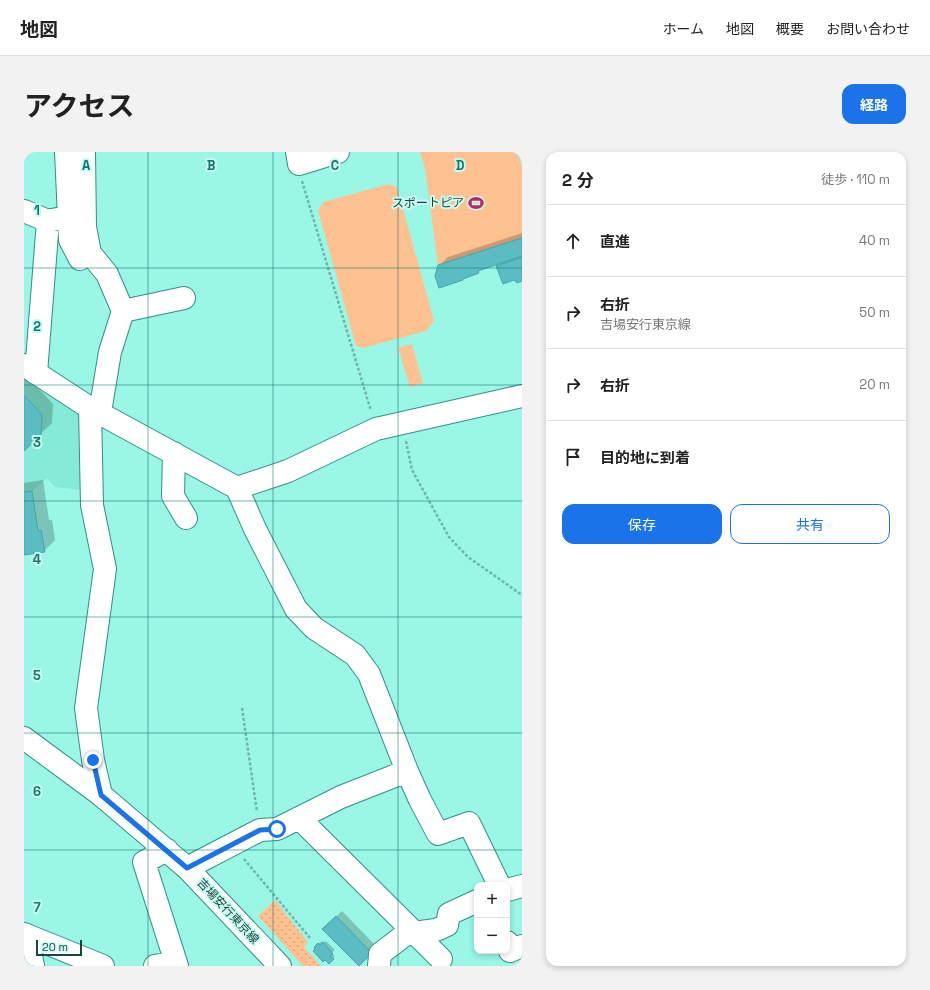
<!DOCTYPE html>
<html lang="ja">
<head>
<meta charset="utf-8">
<style>
  :root { --surface:#fff; --page:#f2f2f2; --text:#222; --muted:#767676; --line:#e0e0e0; --accent:#1a73e8 }
  body { margin:0; font-family:"Space Grotesk","Noto Sans JP",sans-serif; background:var(--page); color:var(--text) }
  .controls { position:absolute; right:12px; bottom:12px; display:grid; overflow:hidden; border-radius:8px; box-shadow:0 2px 6px #0003 }
  .controls button { width:36px; height:36px; display:grid; place-items:center; padding:0; border:0; border-bottom:1px solid var(--line); background:var(--surface); color:var(--text); font:20px sans-serif }
  .scale { position:absolute; left:12px; bottom:10px; width:46px; box-sizing:border-box; padding-left:4px; border:2px solid #1c433c; border-top:0; font-size:11px; line-height:14px; white-space:nowrap; color:#1c433c; -webkit-text-stroke:3px #c8fcf1; paint-order:stroke }
  .stop { position:absolute; width:12px; height:12px; margin:-9px; border:3px solid #1a73e8; border-radius:50%; background:#fff }
  .stop.end { background:#1a73e8; border-color:#fff; box-shadow:0 1px 4px #0008 }
  .list { margin:0; padding:0; list-style:none }
  h2 { display:flex; justify-content:space-between; align-items:center; height:52px; margin:0; padding:0 16px; font-size:17px }
  h2 small { font-size:13px; font-weight:400; color:var(--muted) }
  .list li { display:grid; grid-template-columns:26px 1fr auto; gap:12px; align-items:center; box-sizing:border-box; height:72px; padding:0 16px; border-top:1px solid var(--line) }
  .list b { display:block; font-size:15px; white-space:nowrap }
  .list p { margin:0; font-size:13px; white-space:nowrap; color:var(--muted) }
  .list em { font-size:13px; font-style:normal; color:var(--muted) }
  .actions { display:flex; gap:8px; padding:12px 16px }
  .actions a { flex:1; padding:9px 0; border:1px solid var(--accent); border-radius:12px; text-align:center; font-size:14px; color:var(--accent) }
  .actions .main { background:var(--accent); color:#fff }
  .icon { flex:none; width:22px; height:22px; fill:none; stroke:currentColor; stroke-width:2; stroke-linecap:round; stroke-linejoin:round }
  .map { position:relative; flex:none; width:498px; height:814px; overflow:hidden; border-radius:12px }
  header { display:flex; align-items:center; gap:24px; box-sizing:border-box; height:56px; padding:0 20px; background:var(--surface); border-bottom:1px solid var(--line) }
  header strong { font-size:19px }
  nav { display:flex; gap:22px; margin-inline-start:auto; font-size:14px }
  .intro { display:flex; align-items:center; justify-content:space-between; box-sizing:border-box; height:96px; padding:0 24px }
  h1 { margin:0; font-size:28px }
  .button { padding:10px 18px; border-radius:12px; background:var(--accent); color:#fff; font-size:14px; font-weight:700 }
  main { display:flex; gap:24px; padding:0 24px }
  aside { flex:1; background:var(--surface); border-radius:12px; box-shadow:0 2px 6px #0003 }
  .map>svg:first-child { display:block }
  .built { fill:#85ebd8 }
  .green { fill:url(#green-dots) }
  .pitch { fill:#fec18f }
  .shadow { fill:#0003 }
  .building { fill:#5bbdc3; stroke:#42a6ac }
  .lines { fill:none; stroke-linecap:round; stroke-linejoin:round }
  .minor-casing { stroke:#309182; stroke-width:24 }
  .major-casing { stroke:#309182; stroke-width:24 }
  .path { stroke:#6db7a9; stroke-width:2.5; stroke-dasharray:3 2; stroke-linecap:butt }
  .minor { stroke:#fff; stroke-width:22 }
  .major { stroke:#fff; stroke-width:22 }
  .route { stroke:#1a73e8; stroke-width:5 }
  .grid { fill:none; stroke:#0f766e; stroke-width:1; stroke-opacity:0.55 }
  .labels { text-anchor:middle; stroke-width:4; stroke-linejoin:round; paint-order:stroke }
  .poi-label { font-size:12px; fill:#1c433c; stroke:#c8fcf1; text-anchor:end }
  .street-label { font-size:12px; fill:#1c433c; stroke:#c8fcf1 }
  .grid-label { font-size:13px; text-anchor:middle; font-weight:bold; fill:#0f766e; stroke:#c8fcf1; stroke-width:4; stroke-linejoin:round; paint-order:stroke }
</style>
</head>
<body>
<header>
<strong>地図</strong>
<nav><a>ホーム</a><a>地図</a><a>概要</a><a>お問い合わせ</a></nav>
</header>
<div class="intro"><h1>アクセス</h1><a class="button">経路</a></div>
<main>
<div class="map">
<svg width="498" height="814" viewBox="0 0 498 814">
  <defs>
    <pattern id="green-dots" width="8" height="8" patternUnits="userSpaceOnUse"><rect width="8" height="8" fill="#fec18f"/><path d="M2 2h.1M6 6h.1" fill="none" stroke="#d9a77c" stroke-width="1.8" stroke-linecap="round"/></pattern>
  </defs>
  <rect width="100%" height="100%" fill="#9af6e5"/>
  <path class="built" d="M0,221L55,254L58,338L31,335L23,326L8,339L14,379L17,378L21,400L0,403Z"/>
  <path class="green" d="M251,748L284,790L280,795L297,814H279L234,764Z"/>
  <path class="pitch" d="M396,0H493L498,15V86L414,113L401,17Z
    M365,32L373,35L410,169L402,179L339,196L332,194L294,59L299,50Z
    M388,192L399,231L386,235L374,196Z"/>
  <path class="shadow" d="M498,81V128L473,114L478,110L458,116L454,120L415,114L424,105Z
    M0,221L29,252L28,271L0,297Z
    M19,328L25,368H28L31,388L20,399L0,402V331Z
    M318,759L353,795L334,813L299,777Z
    M298,789L299,791L302,789L311,798L308,801L311,804L305,810L291,795Z"/>
  <path class="building" d="M498,86V104L454,119L455,121L439,127V128L415,136L411,124L414,113Z
    M498,105V129L493,131L490,128L479,132L472,114Z
    M0,243L18,263L17,283L0,299Z
    M8,339L14,379L17,378L21,400L0,403V340Z
    M312,764L348,801L335,814L298,777Z
    M299,790L309,802L306,804L310,807L305,812L301,808L299,810L289,799L291,797L290,795L294,791L296,793Z"/>
  <g class="lines">
    <g class="minor-casing">
      <path id="minor" d="M42,0L46,88L56,107L66,101
        M60,0L61,75L66,101L83,122L99,159L86,200L76,260
        M273,0L275,12L314,0
        M0,59L24,69L38,66
        M99,159L160,146
        M0,213L66,256L213,336L264,319L352,277L498,244
        M12,221L24,69
        M66,256L68,353L81,417L62,556L69,608L77,643
        M150,301L149,344L162,366
        M213,336L231,377L272,457L290,476L331,503L345,522L383,619L396,648L414,682L445,671L475,733
        M275,666L417,807
        M143,698L120,710L153,814
        M163,716L236,678L253,677L317,645L383,619
        M483,738L498,734
        M0,782L79,814
        M3,783L9,814
        M483,790L486,799L498,794
        M131,814L152,811
        M355,814L356,802L382,782L412,778L423,773L425,762L453,749"/>
    </g>
    <g class="major-casing">
      <path id="major" d="M0,586L77,643L163,716L256,814"/>
    </g>
    <path class="path" d="M278,29L347,259
      M382,289L388,318L425,385L444,405L498,443
      M218,556L233,660
      M220,707L286,786"/>
    <use href="#minor" class="minor"/>
    <use href="#major" class="major"/>
  </g>
  <g class="lines">
    <path class="route" d="M69,608L77,643L163,716L236,678L253,677"/>
  </g>
  <path class="grid" d="M124,0V814M249,0V814M374,0V814M0,116H498M0,233H498M0,349H498M0,465H498M0,581H498M0,698H498"/>
  <defs>
    <g id="stadium-bare" transform="scale(1.2)"><path d="M0-5a6.5 5 0 1 0 0 10a6.5 5 0 1 0 0-10ZM-3.5-1.8h7v3.6h-7Z" fill="#b62a65" stroke="#c8fcf1" stroke-width="2.5" paint-order="stroke"/></g>
  </defs>
  <g fill-rule="evenodd">
    <use href="#stadium-bare" x="452" y="51"/>
  </g>
  <g class="labels">
    <g class="poi-label">
      <text x="440" y="55">スポートピア</text>
    </g>
    <g class="street-label">
      <text transform="translate(204 759) rotate(47)" y="4">吉場安行東京線</text>
    </g>
  </g>
  <g class="grid-label">
    <text x="62" y="18">A</text>
    <text x="187" y="18">B</text>
    <text x="311" y="18">C</text>
    <text x="436" y="18">D</text>
    <text x="13" y="63">1</text>
    <text x="13" y="179">2</text>
    <text x="13" y="295">3</text>
    <text x="13" y="412">4</text>
    <text x="13" y="528">5</text>
    <text x="13" y="644">6</text>
    <text x="13" y="760">7</text>
  </g>
</svg>
<div class="controls">
<button>+</button>
<button>−</button>
</div>
<div class="scale">20 m</div>
<div class="stop" style="left:253px;top:677px"></div>
<div class="stop end" style="left:69px;top:608px"></div>
</div>
<aside>
<h2>2 分<small>徒歩 · 110 m</small></h2>
<ul class="list">
<li><svg class="icon" aria-label="ahead" viewBox="0 0 24 24"><path d="M12 20V5M6 11l6-6 6 6"/></svg><div><b>直進</b></div><em>40 m</em></li>
<li><svg class="icon" aria-label="right" viewBox="0 0 24 24"><path d="M7 20v-9h11M14 6l5 5-5 5"/></svg><div><b>右折</b><p>吉場安行東京線</p></div><em>50 m</em></li>
<li><svg class="icon" aria-label="right" viewBox="0 0 24 24"><path d="M7 20v-9h11M14 6l5 5-5 5"/></svg><div><b>右折</b></div><em>20 m</em></li>
<li><svg class="icon" aria-label="arrive" viewBox="0 0 24 24"><path d="M6 21V4h12l-3 4 3 4H6"/></svg><div><b>目的地に到着</b></div></li>
</ul>
<div class="actions"><a class="main">保存</a><a>共有</a></div>
</aside>
</main>
</body>
</html>
